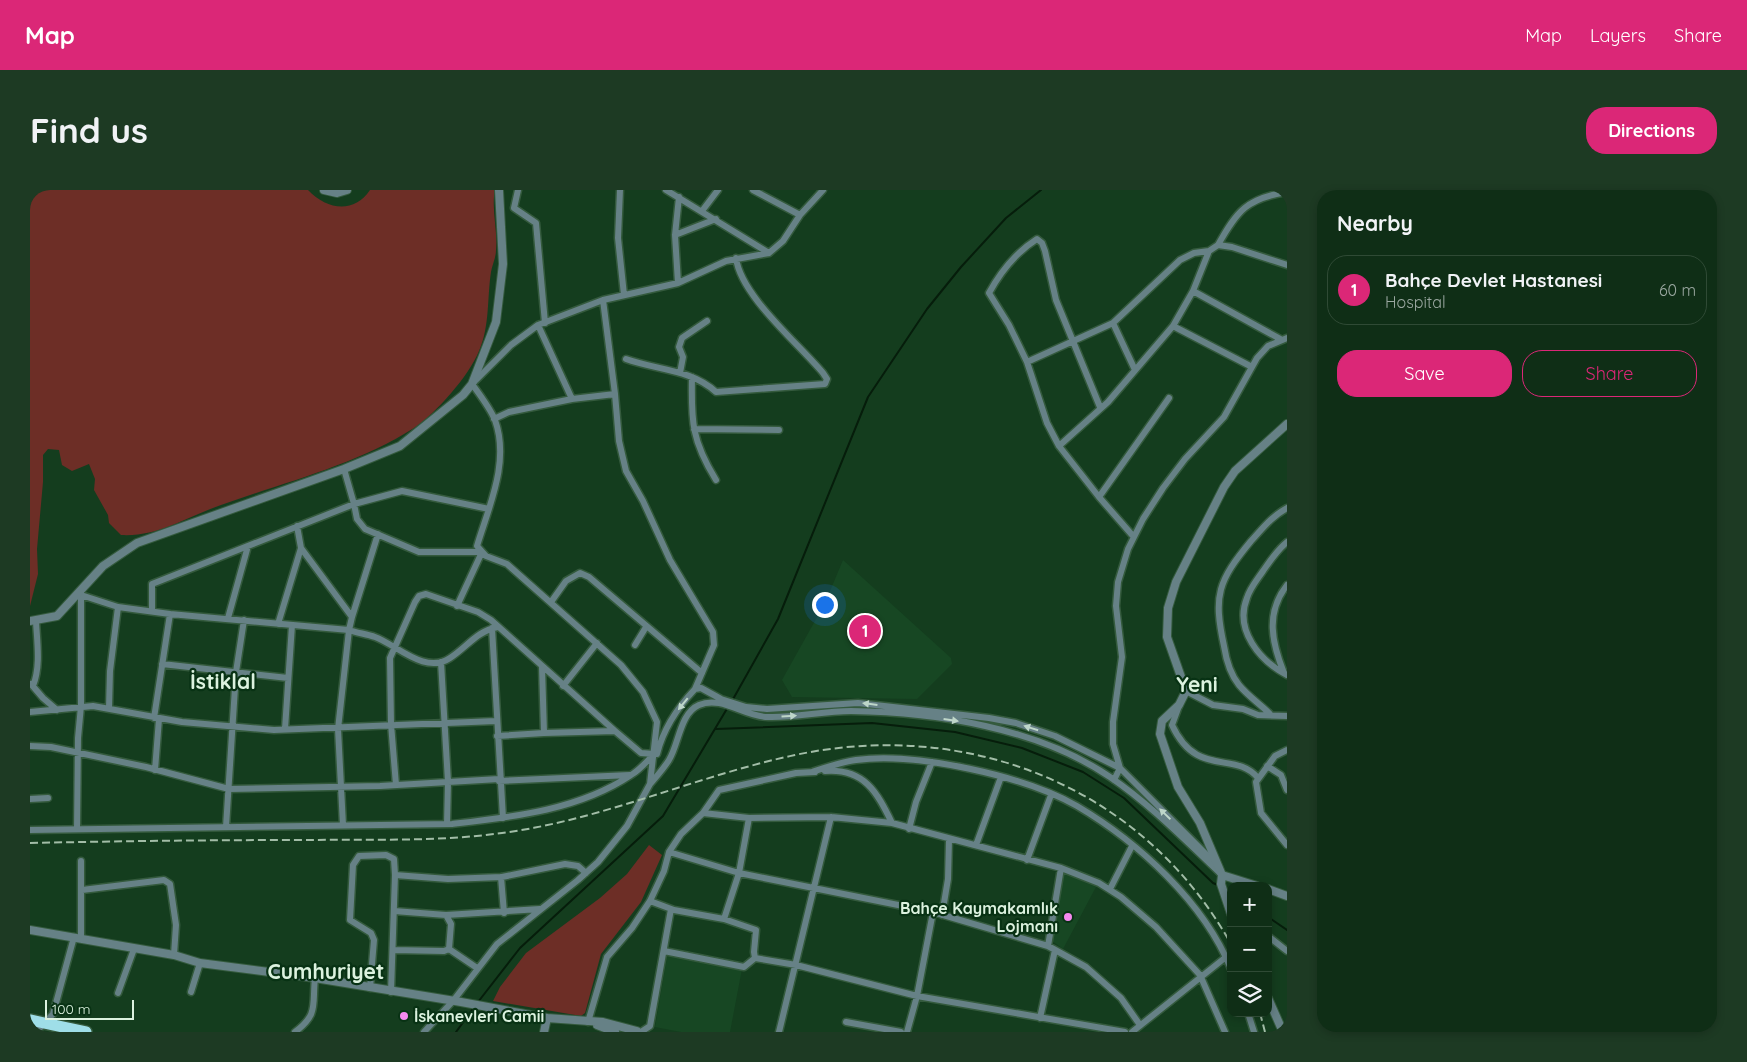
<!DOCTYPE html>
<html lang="en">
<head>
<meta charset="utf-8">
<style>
  :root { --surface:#0f2e16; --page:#1d3a23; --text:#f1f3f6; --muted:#9ba8a1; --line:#2f4a35; --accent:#db2777 }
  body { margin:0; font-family:Quicksand,sans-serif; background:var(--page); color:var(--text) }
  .controls { position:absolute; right:15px; bottom:15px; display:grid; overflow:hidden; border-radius:10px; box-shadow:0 2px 8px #0003 }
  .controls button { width:45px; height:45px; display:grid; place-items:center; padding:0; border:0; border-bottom:1px solid var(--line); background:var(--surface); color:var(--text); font:25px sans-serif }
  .scale { position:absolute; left:15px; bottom:12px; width:89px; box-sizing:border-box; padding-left:5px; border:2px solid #dcf2df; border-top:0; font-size:14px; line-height:18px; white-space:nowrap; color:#dcf2df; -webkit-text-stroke:4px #083214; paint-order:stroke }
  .you { position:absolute; left:794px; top:414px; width:18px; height:18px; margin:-12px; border:4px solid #fff; border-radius:50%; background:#1a73e8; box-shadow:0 0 0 8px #1a73e833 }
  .badge { display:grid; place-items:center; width:32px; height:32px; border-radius:50%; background:var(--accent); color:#fff; font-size:16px; font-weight:700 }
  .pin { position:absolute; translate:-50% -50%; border:2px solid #fff; box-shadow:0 1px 5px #0006 }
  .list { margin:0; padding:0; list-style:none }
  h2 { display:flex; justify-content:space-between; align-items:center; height:65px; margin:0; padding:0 20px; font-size:21px }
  h2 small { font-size:16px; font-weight:400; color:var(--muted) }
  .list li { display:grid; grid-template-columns:32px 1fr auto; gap:15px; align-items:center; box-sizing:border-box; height:70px; margin:0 10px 10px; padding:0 10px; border:1px solid var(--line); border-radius:20px }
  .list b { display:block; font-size:19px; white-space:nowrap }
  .list p { margin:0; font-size:16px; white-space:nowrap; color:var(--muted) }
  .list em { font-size:16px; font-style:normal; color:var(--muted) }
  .actions { display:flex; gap:10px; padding:15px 20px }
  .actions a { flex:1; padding:11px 0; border:1px solid var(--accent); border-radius:20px; text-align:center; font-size:18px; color:var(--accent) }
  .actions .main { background:var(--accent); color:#fff }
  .icon { flex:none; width:28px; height:28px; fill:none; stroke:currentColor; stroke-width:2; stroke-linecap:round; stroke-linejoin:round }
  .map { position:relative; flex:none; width:1257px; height:842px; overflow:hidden; border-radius:20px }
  header { display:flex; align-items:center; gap:30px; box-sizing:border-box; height:70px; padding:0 25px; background:var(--accent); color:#fff }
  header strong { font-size:24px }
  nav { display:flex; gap:28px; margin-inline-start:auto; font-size:18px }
  .intro { display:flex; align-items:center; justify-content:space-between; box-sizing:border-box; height:120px; padding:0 30px }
  h1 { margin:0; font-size:35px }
  .button { padding:12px 22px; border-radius:20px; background:var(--accent); color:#fff; font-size:18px; font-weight:700 }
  main { display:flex; gap:30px; padding:0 30px }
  aside { flex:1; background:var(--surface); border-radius:20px; box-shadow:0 2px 8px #0003 }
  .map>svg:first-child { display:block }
  .built { fill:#174723 }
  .green { fill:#6d2e26 }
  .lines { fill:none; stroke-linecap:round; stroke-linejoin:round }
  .stream { stroke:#061d0b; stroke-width:2 }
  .minor-casing { stroke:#345a3d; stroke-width:9 }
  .tertiary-casing { stroke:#345a3d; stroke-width:10 }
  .trunk-casing { stroke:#345a3d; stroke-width:14 }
  .minor { stroke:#668186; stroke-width:6 }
  .tertiary { stroke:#668186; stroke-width:8 }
  .trunk { stroke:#9fdee8; stroke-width:11 }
  .rail { stroke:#a2bda7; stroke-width:2; stroke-dasharray:8 4; stroke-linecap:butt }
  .oneway { fill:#bed6c9 }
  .poi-dot { fill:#f589ef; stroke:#083214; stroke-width:2 }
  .labels { text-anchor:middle; stroke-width:4.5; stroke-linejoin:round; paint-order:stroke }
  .poi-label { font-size:16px; font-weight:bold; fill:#dcf2df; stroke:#083214; text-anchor:end }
  .district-label { font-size:21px; font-weight:bold; fill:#dcf2df; stroke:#083214 }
</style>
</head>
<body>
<header>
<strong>Map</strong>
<nav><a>Map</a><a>Layers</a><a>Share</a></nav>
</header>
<div class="intro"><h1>Find us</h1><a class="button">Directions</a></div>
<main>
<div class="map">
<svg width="1257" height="842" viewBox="0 0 1257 842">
  <rect width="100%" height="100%" fill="#143d1e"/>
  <path class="built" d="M813,370L921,468L922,474L887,509L762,507L752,490L795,413Z
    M1034,683L1066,697L1033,759L1022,751Z
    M642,765L712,779L700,842H651L625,837L637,767Z"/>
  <path class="green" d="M0,0H278C297,20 324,24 340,0H465C461,19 468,41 466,60C466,68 462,75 461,82C457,108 460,136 449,161C439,186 406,223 384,238C326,275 255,292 191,315C156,327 129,347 91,345L79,333L78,325L64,300L65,289L59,274L42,281L32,275L29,260L18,259L13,265V292L7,359L8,384L0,416Z
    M619,655L632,665L611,712L571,764L555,823L551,826L463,811L470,797L496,763L570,708L597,684Z"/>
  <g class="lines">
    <path class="stream" d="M702,511L748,429L838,207L897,119L931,77L976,28L1011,0
      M686,539L842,533L925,542L992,558L1053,582L1094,608L1183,693L1190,696
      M1238,727L1257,740
      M448,812L490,758L633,626L698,517
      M426,842L445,816"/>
    <g class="minor-casing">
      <path id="minor" d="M488,0L484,18L506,33L515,133
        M590,0L588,48L594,105
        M636,0L739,63
        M723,0L770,25
        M1257,2C1217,8 1207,21 1188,55L1202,57L1257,75
        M672,21L688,0
        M645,45L686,29
        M648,93L645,45L649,7
        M1163,101L1252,150
        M573,110L585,204L589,251L596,281L613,311L640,370L683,442L684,455L665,499
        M1083,133L1105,180
        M508,135L542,209
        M1143,136L1222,177
        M596,169C626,180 661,179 686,202L795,194L797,189L793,183C768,153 711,106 706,68
        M997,172L1083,133L1150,70L1164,63L1179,61L1188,55
        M650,183L653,167L649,157L652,148L677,131
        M662,187C661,232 662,251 686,290
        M1139,208L1069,307L1029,256L1078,212L1143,136L1163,101L1179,61
        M464,229L479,222L542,209L585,204
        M664,239L749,240
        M1029,256L1017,233L997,172L979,135L959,103C971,81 985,63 1007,49L1012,53L1015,61L1026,110L1070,217
        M1069,307L1103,346
        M267,336L271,358L322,427L319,440L308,539L313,635
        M1257,352C1247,360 1240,371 1233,381C1227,390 1220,398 1217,408C1204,440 1230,471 1257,485
        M51,405L88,417L140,424L319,440C327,443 337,444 345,447C367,455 395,485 420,468C438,456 447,441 468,437
        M521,412L536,391L550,383L559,387L672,483
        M427,416L452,362H389L335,339L327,329L324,314L372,301L459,319
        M122,421V394L324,314L314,279
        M322,427L348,344
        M198,428L218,356
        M248,434L271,358
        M462,438L473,628
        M605,455L616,437
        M411,472L418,592L417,634
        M132,474L258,488
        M512,477L514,543L585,541
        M1254,483C1242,453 1235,423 1257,395
        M1,494L13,508L27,520
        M3,496C11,476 7,452 6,431
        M533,496L567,453
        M1156,501L1183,515L1213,519L1228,525L1257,526
        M1149,516L1142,535C1167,589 1205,560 1228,588
        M79,518L80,481L88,417
        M0,522L63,516L152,532L244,540L466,531
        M1240,524C1230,514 1218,506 1209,495C1201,485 1196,469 1194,456C1183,405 1188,391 1221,351C1233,338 1241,327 1257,318
        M124,528L140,424
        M255,539L262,435
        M467,546L514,543
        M0,556L21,557L116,577L199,599L350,596L469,589
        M1257,560L1245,566L1226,592L1231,623L1257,655
        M627,564C633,540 648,517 665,499L671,498L691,509L716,517L737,519L828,513L959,528L986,533L1025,546L1090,578L1184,672
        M1237,576L1251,585L1257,600
        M125,580L129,529
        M795,581C834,578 847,602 862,633
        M782,582C797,577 811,572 826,570C887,562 994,586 1047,616C1108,652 1174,712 1201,779
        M1084,590L1090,578L1083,554V532L1092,467L1086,416L1088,392L1098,359L1113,329L1133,298L1155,269L1194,227L1227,168L1238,156L1257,148
        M469,591L600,585
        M621,593C627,586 634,578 639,570C649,554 650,523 669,515C692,505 714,527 738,527C765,528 793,521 821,521C906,522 1008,538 1080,587C1120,614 1156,651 1191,684
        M366,595L361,534L360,468L385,412L389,406L396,404L448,422L461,430L585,541L611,563L624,564
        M0,609L18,608
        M673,623L689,600L766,583L785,582
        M719,628L709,683L694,729L726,740L724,762L725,768L766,775L887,806L1095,842
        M196,637L206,482L214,430
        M47,639L48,548L51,516V403
        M879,639L886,612L902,572
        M0,640L422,634C483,627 549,620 601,585C610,580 617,571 624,564
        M946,655L971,587
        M639,662L709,683L903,722L1018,756L1056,777L1091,808L1110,835
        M997,670L1021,605
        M51,671V748
        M365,685L418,689L472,687L535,674L548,676L556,683
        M471,687L474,723
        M1080,699L1102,656
        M52,700L134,690L140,694L146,735L144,765
        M620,711L644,720L694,729
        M364,721L416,725L421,734L419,759L447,778
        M416,725L510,719
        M912,725L918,689L919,650
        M1238,746L1257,761
        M1018,756L1031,678
        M363,760L414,761L419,759
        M634,761L714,777L725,768
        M340,798L344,750L341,743L320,730L323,675L329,666L356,665L364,669L365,685L361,802
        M161,802L170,773
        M88,803L104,759
        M1218,823L1224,842
        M1010,828L1025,760
        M558,832L577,767L602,738L620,711L634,681L639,662L651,644L673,623L719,628L801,627L862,633L1031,678L1069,693L1091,707L1126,737L1170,785L1195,842
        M816,832L871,842
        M6,842L23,824L44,747
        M265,842C289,824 282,815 285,788
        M394,842L423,811L467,754L548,690L568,672L597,636L620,594L627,532L613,502L591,475L477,374L456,366L447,356C459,316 480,272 465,230C460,218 450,205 442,194L481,155L508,135L573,110L648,93L696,71L739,63L753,51L770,25L793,0
        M611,842L620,836L641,719
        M749,842L801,627
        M877,842L887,806L903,722
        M1102,842L1196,767"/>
    </g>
    <g class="tertiary-casing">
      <path id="tertiary" d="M294,0L307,3L317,0
        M0,431L27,426L73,376L107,353L314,279L370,256L433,205L442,194L466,132L473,74L469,0
        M1192,685L1227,696
        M1238,699L1257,706
        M1201,724L1191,694L1192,685L1170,633L1148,597L1130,544L1132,531L1149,515L1156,501L1137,447L1138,418L1146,392L1194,297L1205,281L1257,234
        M0,740L144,765L170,773L285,788L431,812L517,828L573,832L607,841
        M1238,808L1253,842
        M567,835L585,842
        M514,842L517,828"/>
    </g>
    <g class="trunk-casing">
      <path id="trunk" d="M0,830L56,842
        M0,841L3,842"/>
    </g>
    <use href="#minor" class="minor"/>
    <use href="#tertiary" class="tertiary"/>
    <use href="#trunk" class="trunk"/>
    <path class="rail" d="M0,653C93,651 185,650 278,650C342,649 408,652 472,643C572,630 666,586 765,565C939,528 1113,597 1201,754
      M1230,823L1235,842"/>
  </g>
  <defs><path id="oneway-solid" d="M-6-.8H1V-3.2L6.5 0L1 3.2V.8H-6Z" transform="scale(1.25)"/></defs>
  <g class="oneway">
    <use href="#oneway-solid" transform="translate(653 514) rotate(129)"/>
    <use href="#oneway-solid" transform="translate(840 514) rotate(-173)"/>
    <use href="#oneway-solid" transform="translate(759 526) rotate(-4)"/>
    <use href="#oneway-solid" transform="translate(921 530) rotate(8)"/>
    <use href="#oneway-solid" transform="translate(1001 538) rotate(-162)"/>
    <use href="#oneway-solid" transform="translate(1135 624) rotate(-136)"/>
  </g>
  <g class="poi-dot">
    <circle cx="1038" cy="727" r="5"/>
    <circle cx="374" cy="826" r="5"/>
  </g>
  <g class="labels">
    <g class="poi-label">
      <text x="1028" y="724">Bahçe Kaymakamlık<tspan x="1028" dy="18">Lojmanı</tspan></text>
      <text x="384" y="832" text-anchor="start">İskanevleri Camii</text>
    </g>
    <g class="district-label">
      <text x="193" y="499">İstiklal</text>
      <text x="1167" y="502">Yeni</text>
      <text x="296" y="789">Cumhuriyet</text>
    </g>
  </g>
</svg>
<div class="controls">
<button>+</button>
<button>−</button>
<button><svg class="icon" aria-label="layers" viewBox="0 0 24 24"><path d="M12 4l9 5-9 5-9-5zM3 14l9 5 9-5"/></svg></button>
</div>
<div class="scale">100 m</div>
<div class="you"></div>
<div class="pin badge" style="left:835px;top:441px">1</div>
</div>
<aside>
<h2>Nearby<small></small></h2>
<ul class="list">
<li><span class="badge">1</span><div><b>Bahçe Devlet Hastanesi</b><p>Hospital</p></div><em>60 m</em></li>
</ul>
<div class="actions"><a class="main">Save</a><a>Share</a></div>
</aside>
</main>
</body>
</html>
